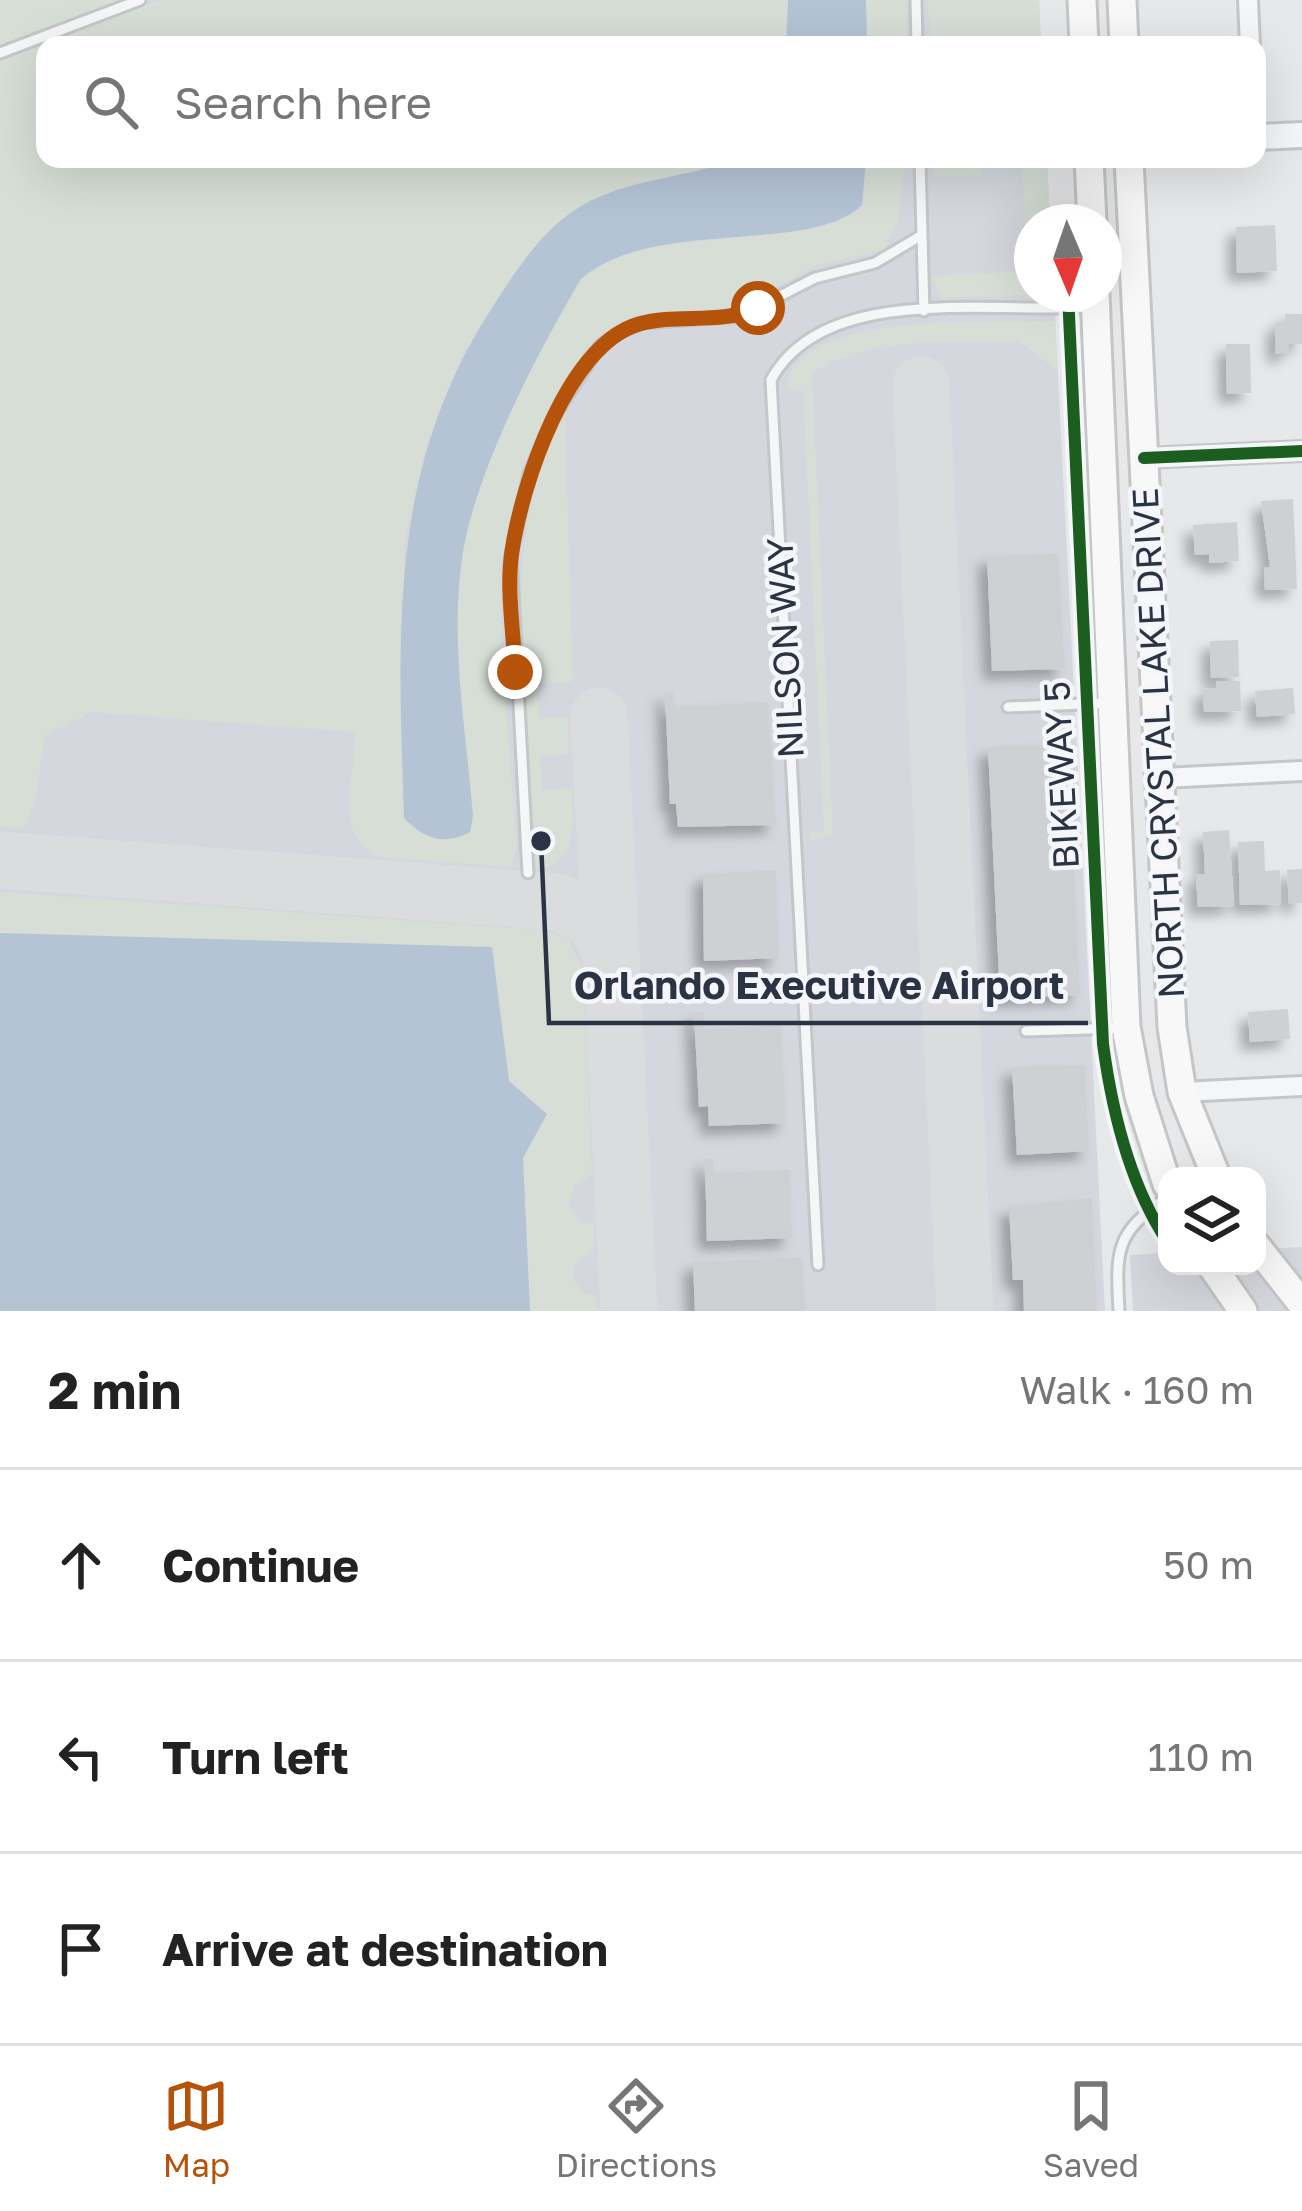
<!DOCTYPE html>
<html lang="en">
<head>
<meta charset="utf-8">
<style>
  :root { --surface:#fff; --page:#f2f2f2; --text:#222; --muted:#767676; --line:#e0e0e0; --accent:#b45309 }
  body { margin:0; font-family:"Golos Text",sans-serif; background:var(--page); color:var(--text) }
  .controls { position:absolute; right:36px; bottom:36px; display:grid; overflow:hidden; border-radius:24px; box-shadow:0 12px 48px #0002 }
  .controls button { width:108px; height:108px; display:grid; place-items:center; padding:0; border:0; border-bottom:3px solid var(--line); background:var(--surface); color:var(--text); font:60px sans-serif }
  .compass { position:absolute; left:1014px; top:204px; width:108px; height:108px; border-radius:50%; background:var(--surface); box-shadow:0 12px 48px #0002; rotate:178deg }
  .stop { position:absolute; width:36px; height:36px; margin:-27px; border:9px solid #b45309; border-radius:50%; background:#fff }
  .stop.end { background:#b45309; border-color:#fff; box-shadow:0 3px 12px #0008 }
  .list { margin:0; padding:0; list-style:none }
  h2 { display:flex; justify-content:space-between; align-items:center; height:156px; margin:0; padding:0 48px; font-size:51px }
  h2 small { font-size:39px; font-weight:400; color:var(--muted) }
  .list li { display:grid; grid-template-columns:78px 1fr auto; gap:36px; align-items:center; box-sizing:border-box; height:192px; padding:0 48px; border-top:3px solid var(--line) }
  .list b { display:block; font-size:45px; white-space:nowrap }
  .list em { font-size:39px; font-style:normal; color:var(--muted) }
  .icon { flex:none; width:66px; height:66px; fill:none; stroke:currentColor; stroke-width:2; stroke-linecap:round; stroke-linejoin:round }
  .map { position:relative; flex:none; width:1302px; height:1311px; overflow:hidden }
  .search { position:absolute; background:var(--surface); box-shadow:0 12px 48px #0002; left:36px; right:36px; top:36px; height:132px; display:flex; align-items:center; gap:30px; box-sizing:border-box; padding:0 42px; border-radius:24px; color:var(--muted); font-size:45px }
  .sheet { height:732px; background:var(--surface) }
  nav { display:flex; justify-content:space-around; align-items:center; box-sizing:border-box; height:168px; border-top:3px solid var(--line); background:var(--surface); font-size:33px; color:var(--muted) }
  nav a { display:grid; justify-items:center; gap:6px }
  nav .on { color:var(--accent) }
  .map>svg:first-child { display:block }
  .built { fill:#d4d7dd }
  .green { fill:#d6ded6 }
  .water { fill:#b4c4d5 }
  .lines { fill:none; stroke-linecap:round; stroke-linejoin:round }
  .taxiway { stroke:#dadcde; stroke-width:57 }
  .building { fill:#ced0d3; filter:url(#shadow) }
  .service-casing { stroke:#c4c6c8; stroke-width:15 }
  .minor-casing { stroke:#c4c6c8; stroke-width:24 }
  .tertiary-casing { stroke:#c4c6c8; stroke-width:30 }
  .secondary-casing { stroke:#c4c6c8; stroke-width:33 }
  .service { stroke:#f5f6f7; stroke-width:9 }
  .minor { stroke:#f5f6f7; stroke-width:18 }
  .tertiary { stroke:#f5f6f7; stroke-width:24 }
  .secondary { stroke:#f8f8f8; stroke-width:27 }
  .cycleway-casing { stroke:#f4f6f9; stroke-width:20 }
  .cycleway { stroke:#1b5e20; stroke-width:12 }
  .route { stroke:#b45309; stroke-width:15 }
  .labels { text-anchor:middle; stroke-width:9; stroke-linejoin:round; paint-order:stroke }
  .street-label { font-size:36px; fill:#2b3445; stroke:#f4f6f9 }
  .leader { fill:none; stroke:#2b3445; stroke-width:4.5 }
  .callout-dot { fill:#2b3445; stroke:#f4f6f9; stroke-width:4.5 }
  .callout-label { font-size:39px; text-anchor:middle; font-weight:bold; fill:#2b3445; stroke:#f4f6f9; stroke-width:9; stroke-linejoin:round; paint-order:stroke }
</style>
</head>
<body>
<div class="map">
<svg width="1302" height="1311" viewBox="0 0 1302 1311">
  <defs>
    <filter id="shadow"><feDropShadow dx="-9" dy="9" stdDeviation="6" flood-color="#0004"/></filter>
  </defs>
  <rect width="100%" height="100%" fill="#e6e8ea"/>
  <path class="built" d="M0,0H1039L1041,45H45V159H1047L1050,222H1032V294H1054L1105,1311H0Z
    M1302,1247V1311H1133L1130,1255L1167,1253V1266H1257V1249Z"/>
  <path class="green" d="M0,0H122L0,47Z
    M159,0H788L786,45H45V159H738L697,170L464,349L425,450L404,544L403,795L473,816C466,733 450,641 462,558C474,474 537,353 581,279C623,243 668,245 721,239C765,234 808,225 851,215L862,204L866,159H905L898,220L883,250L818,265L736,308L633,316L587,346L527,466L501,562L502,657L517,847L510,867L382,857C330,842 356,773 355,732L92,712L45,736L35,801L24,829L0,826V58Z
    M866,0H906V45H867Z
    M928,0H1039L1041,45H930Z
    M934,159L981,161L982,175L934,176Z
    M1022,159H1047L1050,222H1032V294H1054L942,298L931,276L1027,271Z
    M1055,321L1058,371L1019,341C947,343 875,335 812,373L833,835L809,841V833L824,831L803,390H787C789,309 999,323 1055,321Z
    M565,418L573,682L538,684L539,718L568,717V754L540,757L542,790L572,788C573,822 579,868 533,869C528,749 493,516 565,418Z
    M0,892L542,930L569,940L583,972L592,1175L574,1185L568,1205L579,1221L593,1224L594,1251L578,1259L572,1278L585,1294L596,1296L597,1311H530L523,1158L547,1114L509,1081L492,948L0,933Z"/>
  <path class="water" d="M788,0H866L867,45H786Z
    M738,159H866L862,205C809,256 654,216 581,279C537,353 474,474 462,558C450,641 466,733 473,816L470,832C444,846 424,839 404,818C398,630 387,465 497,300C519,266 545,227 581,206C629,178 687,178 738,159Z
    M0,933L492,947L509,1081L547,1114L523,1158L530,1311H0Z"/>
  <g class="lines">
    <path class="taxiway" d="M921,385L965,1311
      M599,716L629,1311
      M0,860L558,902L595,921L610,949"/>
  </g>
  <path class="building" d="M1275,225L1277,271L1237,273L1236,227Z
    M1285,314H1302V344H1289V354H1276L1275,323H1285Z
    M1226,344H1250L1251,393L1227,394Z
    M1293,499L1297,589L1265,590L1264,568L1270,567L1261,501Z
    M1237,522L1239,561L1209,563V554L1195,555L1193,525Z
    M1058,554L1065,669L992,671L987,556Z
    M1238,640L1239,677L1211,678L1210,641Z
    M1216,681H1240L1241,711L1204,712L1203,689L1216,688Z
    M1293,688L1295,714L1257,717L1255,691Z
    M673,692L674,707L768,702L776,825L678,827L676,804H670L665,693Z
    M1068,744L1080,995L1000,998L988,747Z
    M1229,830L1234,906L1198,907L1196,875L1205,874L1203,832Z
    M1264,841L1265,871L1280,870L1281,904L1240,905L1238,842Z
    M1302,869V903L1289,904L1287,870Z
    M776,870L779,958L704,961L703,874Z
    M1288,1009L1290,1039L1250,1042L1248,1012Z
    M694,1012H704L705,1029L781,1025L786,1123L709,1126L708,1106L699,1107Z
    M1085,1065L1089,1151L1017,1155L1012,1067Z
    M705,1159H713L714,1173L790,1170L792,1238L707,1241Z
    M1092,1198L1097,1311H1024L1023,1280H1013L1009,1207Z
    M802,1258L805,1311H695L693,1262Z"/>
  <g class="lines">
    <g class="service-casing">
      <path id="service" d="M916,0L917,45
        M0,53L140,0
        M920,159L924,311
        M1008,707L1107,703
        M528,873L511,555L529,474L553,418L600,346L617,334L642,323L741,316L815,278L875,263L922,235
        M1026,1031L1120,1028
        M818,1265L771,380C824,282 993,314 1089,307
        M1119,1311C1116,1252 1114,1233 1167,1198"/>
    </g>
    <g class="minor-casing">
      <path id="minor" d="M1248,0L1250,45
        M1144,458L1302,451
        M1163,778L1302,771
        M1182,1092L1302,1086"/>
    </g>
    <g class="tertiary-casing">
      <path id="tertiary" d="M1257,137L1302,135"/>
    </g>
    <g class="secondary-casing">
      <path id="secondary" d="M1082,0L1084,45
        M1122,0L1124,45
        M1089,159L1092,222
        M1129,159L1172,1027L1182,1092L1216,1176
        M1095,294L1126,1027L1139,1096L1167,1184
        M1257,1247L1302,1304
        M1212,1266L1243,1311"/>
    </g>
    <use href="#service" class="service"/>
    <use href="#minor" class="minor"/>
    <use href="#tertiary" class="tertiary"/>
    <use href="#secondary" class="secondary"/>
    <g class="cycleway-casing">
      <path id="cycleway" d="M1068,294L1103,1044C1112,1111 1130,1185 1167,1241
        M1144,458L1302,451"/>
    </g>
    <use href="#cycleway" class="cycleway"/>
  </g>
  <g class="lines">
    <path class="route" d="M515,672C514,633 506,589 512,551C522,484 567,345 639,324C678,313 719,325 758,308"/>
  </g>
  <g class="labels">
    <g class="street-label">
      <text transform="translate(785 648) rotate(-93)" y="13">NILSON WAY</text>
      <text transform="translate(1158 743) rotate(-93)" y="13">NORTH CRYSTAL LAKE DRIVE</text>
      <text transform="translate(1061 775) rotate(-93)" y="13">BIKEWAY 5</text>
    </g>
  </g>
  <path class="leader" d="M541 841L549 1023H1088"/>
  <circle class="callout-dot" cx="541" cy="841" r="12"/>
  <g class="callout-label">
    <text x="819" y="999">Orlando Executive Airport</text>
  </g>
</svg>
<div class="controls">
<button><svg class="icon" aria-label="layers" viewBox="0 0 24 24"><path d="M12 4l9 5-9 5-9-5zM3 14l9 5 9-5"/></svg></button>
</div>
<svg class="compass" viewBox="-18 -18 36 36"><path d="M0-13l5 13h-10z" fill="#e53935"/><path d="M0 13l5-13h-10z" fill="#767676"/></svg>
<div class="stop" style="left:758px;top:308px"></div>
<div class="stop end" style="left:515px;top:672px"></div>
<div class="search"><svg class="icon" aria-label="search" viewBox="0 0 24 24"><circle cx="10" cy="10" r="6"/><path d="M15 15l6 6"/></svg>Search here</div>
</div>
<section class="sheet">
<h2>2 min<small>Walk · 160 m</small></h2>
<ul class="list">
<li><svg class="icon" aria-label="ahead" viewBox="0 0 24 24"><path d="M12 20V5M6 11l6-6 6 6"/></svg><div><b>Continue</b></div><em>50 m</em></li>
<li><svg class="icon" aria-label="left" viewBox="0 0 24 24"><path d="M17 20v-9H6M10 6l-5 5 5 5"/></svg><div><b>Turn left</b></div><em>110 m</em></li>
<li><svg class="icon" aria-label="arrive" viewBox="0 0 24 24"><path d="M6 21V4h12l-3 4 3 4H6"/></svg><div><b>Arrive at destination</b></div></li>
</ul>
</section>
<nav>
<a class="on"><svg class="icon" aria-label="map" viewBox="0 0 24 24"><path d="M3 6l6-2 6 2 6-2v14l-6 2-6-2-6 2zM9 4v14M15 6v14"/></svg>Map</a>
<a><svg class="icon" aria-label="directions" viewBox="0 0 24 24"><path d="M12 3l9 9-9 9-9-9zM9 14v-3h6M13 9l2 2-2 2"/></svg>Directions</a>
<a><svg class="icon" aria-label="saved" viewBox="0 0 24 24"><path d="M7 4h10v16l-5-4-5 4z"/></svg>Saved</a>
</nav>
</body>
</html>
